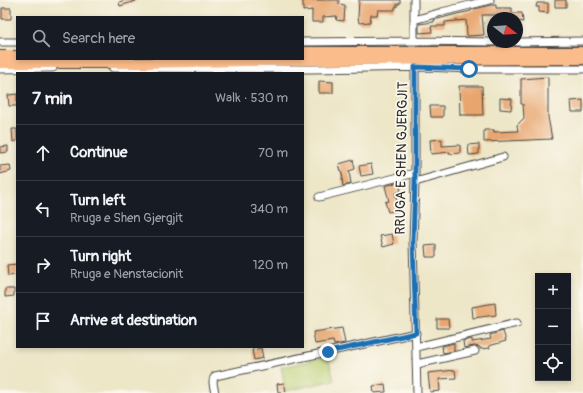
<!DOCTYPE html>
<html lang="en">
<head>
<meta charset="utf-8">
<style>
  :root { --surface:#171b24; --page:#242831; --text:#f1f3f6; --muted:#9ea1a6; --line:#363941 }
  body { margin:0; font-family:Pangolin,sans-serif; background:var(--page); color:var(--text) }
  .controls { position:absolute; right:12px; bottom:12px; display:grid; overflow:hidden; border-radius:0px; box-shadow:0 2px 6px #0003 }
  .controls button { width:36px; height:36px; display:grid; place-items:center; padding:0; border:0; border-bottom:1px solid var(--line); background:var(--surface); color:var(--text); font:20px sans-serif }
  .compass { position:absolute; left:487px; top:12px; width:36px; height:36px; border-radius:50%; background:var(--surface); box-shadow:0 2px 6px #0003; rotate:107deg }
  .stop { position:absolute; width:12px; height:12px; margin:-9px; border:3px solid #1f6fb2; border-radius:50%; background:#fff }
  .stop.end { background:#1f6fb2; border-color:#fff; box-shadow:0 1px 4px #0008 }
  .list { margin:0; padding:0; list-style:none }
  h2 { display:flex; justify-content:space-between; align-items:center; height:52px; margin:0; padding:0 16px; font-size:17px }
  h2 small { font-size:13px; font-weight:400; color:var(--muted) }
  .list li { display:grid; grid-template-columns:26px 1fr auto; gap:12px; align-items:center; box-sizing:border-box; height:56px; padding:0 16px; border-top:1px solid var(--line) }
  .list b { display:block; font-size:15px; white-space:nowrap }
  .list p { margin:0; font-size:13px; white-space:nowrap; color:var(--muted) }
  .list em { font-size:13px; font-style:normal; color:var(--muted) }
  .icon { flex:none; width:22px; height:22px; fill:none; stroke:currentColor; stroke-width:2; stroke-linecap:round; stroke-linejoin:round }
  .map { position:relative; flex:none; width:583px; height:393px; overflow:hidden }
  .search { position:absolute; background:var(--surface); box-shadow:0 2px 6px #0003; left:16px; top:16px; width:288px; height:44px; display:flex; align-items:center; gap:10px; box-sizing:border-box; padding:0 14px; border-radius:0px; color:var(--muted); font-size:15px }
  .panel { position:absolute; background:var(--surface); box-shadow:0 2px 6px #0003; left:16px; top:72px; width:288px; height:276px; border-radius:0px }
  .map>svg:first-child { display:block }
  .pitch { fill:#b8ce72; stroke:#727c4e }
  .building { fill:#e8a56e }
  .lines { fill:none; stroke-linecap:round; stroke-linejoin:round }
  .minor-casing { stroke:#484742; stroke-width:9 }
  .highway-casing { stroke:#484742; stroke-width:12 }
  .minor { stroke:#fff; stroke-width:7 }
  .highway { stroke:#fabc8b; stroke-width:10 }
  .route { stroke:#1f6fb2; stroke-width:5 }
  .labels { text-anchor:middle; stroke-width:3.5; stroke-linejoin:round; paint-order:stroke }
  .street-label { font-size:14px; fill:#2b2b2b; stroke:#fbf7ec }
</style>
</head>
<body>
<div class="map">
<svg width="583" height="393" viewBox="0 0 583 393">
  <rect width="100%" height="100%" fill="#fbf7ec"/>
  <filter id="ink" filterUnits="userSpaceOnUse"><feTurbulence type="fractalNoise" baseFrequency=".025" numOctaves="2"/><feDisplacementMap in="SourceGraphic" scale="8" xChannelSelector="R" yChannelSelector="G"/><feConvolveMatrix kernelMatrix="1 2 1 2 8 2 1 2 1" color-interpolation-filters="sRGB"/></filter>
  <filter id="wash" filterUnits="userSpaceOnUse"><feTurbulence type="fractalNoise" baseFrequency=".012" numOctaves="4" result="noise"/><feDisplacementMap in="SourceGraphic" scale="16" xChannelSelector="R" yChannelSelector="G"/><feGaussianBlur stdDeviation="0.9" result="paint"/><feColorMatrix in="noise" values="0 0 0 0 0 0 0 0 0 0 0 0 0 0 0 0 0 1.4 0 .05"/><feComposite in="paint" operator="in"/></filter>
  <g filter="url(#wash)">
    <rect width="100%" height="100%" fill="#ede6c7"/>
    <path class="pitch" d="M328,357L334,380L286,391L281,367Z"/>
    <g id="blocks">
      <path class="building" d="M125,0H136V1L120,6L119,2Z
        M303,0H339V4L345,5L344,21L336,20L337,16L323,17V22H312V10L303,11Z
        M359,0H400V4H397V7H395V10H378L377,15H371L370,22L359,23L358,17Z
        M555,0H566V7H555Z
        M537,3H548V13L539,12V7H536Z
        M491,5H496V8H512V13H522L523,22L517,21V18H503V15H482L484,35L467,36L466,20L445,22V26H431L432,32L419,33V24L434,22V20L457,14L471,11V10Z
        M2,8H11V19H2Z
        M548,77V117L552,139L484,142V130H494V132L518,131L517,125L524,118L523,104H521V79Z
        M319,81L333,82V93H319Z
        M459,86H482L483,115H460Z
        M17,94V106H9L8,95Z
        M500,98L512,99L511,110L500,109Z
        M583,100V112H572L571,101Z
        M430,106H443V117H431Z
        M12,129H17V141L13,142Z
        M442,139V146L460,145V153L450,154V152L431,154L430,140Z
        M479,144V154L469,155L468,145Z
        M8,146V152L0,153V147Z
        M353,160L355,169L349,171L351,184L343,186L342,178H343L339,164Z
        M371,164L373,174L361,176L359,166Z
        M10,165L11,171L0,174V166Z
        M399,182L401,191L395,193L399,210L388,212L385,202L389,201L385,186Z
        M392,234L394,244L383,247L380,236Z
        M436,245V257H426L425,246Z
        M17,264V275L8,276L7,265Z
        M5,289H14V296L5,297Z
        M495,303L496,315L473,318L472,307Z
        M437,319H448L449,328H437Z
        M342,328L345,343L334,345L333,341L315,344L313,332Z
        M503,331L506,341L489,346L490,348L480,349V347L474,346L464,348L463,341L472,339V342L491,339L490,335Z
        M454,343V351L443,353L442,346Z
        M261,348L263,358L254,360L252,350Z
        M455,370L456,378L439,379L440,391L430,392L428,373Z
        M284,383L286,391L278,392L277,384Z
        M385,384L386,392L374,393L373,386Z"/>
    </g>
  </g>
  <g filter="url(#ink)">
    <use href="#blocks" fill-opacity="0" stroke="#484742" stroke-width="1"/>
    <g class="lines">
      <g class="minor-casing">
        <path id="minor" d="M414,0V41
          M414,20L442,12L490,0
          M0,42H17
          M303,42L414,41L493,42
          M517,42L583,41
          M415,67V182L413,241L417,393
          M113,68L311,69L426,67L469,69H583
          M0,69L53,68
          M415,182L503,157
          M319,197L415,173
          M416,347L517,323
          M417,364L475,351
          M215,393C214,387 211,381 215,376L416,333"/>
      </g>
      <g class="highway-casing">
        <path id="highway" d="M303,52H583
          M0,56H17
          M0,63H141L305,60L583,59"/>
      </g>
      <use href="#minor" class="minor"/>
      <use href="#highway" class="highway"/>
    </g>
  </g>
  <g class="lines" filter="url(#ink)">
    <path class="route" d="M328,352L416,333L413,241L415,182V67L469,69"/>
  </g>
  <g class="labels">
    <g class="street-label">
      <text transform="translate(401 158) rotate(-89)" y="5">RRUGA E SHEN GJERGJIT</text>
    </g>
  </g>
</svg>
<div class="controls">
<button>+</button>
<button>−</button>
<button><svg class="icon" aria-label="locate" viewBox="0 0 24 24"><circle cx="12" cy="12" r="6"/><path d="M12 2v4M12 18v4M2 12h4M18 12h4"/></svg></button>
</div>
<svg class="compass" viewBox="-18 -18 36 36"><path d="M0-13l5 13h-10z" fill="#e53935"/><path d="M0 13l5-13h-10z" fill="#9ea1a6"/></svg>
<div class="stop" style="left:469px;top:69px"></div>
<div class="stop end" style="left:328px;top:352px"></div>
<div class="search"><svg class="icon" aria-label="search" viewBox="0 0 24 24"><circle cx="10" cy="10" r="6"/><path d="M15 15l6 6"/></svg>Search here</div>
<section class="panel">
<h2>7 min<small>Walk · 530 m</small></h2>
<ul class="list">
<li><svg class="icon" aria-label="ahead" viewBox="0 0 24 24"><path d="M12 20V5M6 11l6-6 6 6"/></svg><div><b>Continue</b></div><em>70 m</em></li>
<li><svg class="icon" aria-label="left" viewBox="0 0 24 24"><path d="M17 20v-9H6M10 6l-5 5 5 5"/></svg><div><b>Turn left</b><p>Rruga e Shen Gjergjit</p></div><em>340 m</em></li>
<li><svg class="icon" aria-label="right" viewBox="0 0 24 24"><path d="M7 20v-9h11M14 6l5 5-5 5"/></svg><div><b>Turn right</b><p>Rruga e Nenstacionit</p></div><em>120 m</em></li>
<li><svg class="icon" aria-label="arrive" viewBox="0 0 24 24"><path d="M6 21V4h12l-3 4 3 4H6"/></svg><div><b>Arrive at destination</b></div></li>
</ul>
</section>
</div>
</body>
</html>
